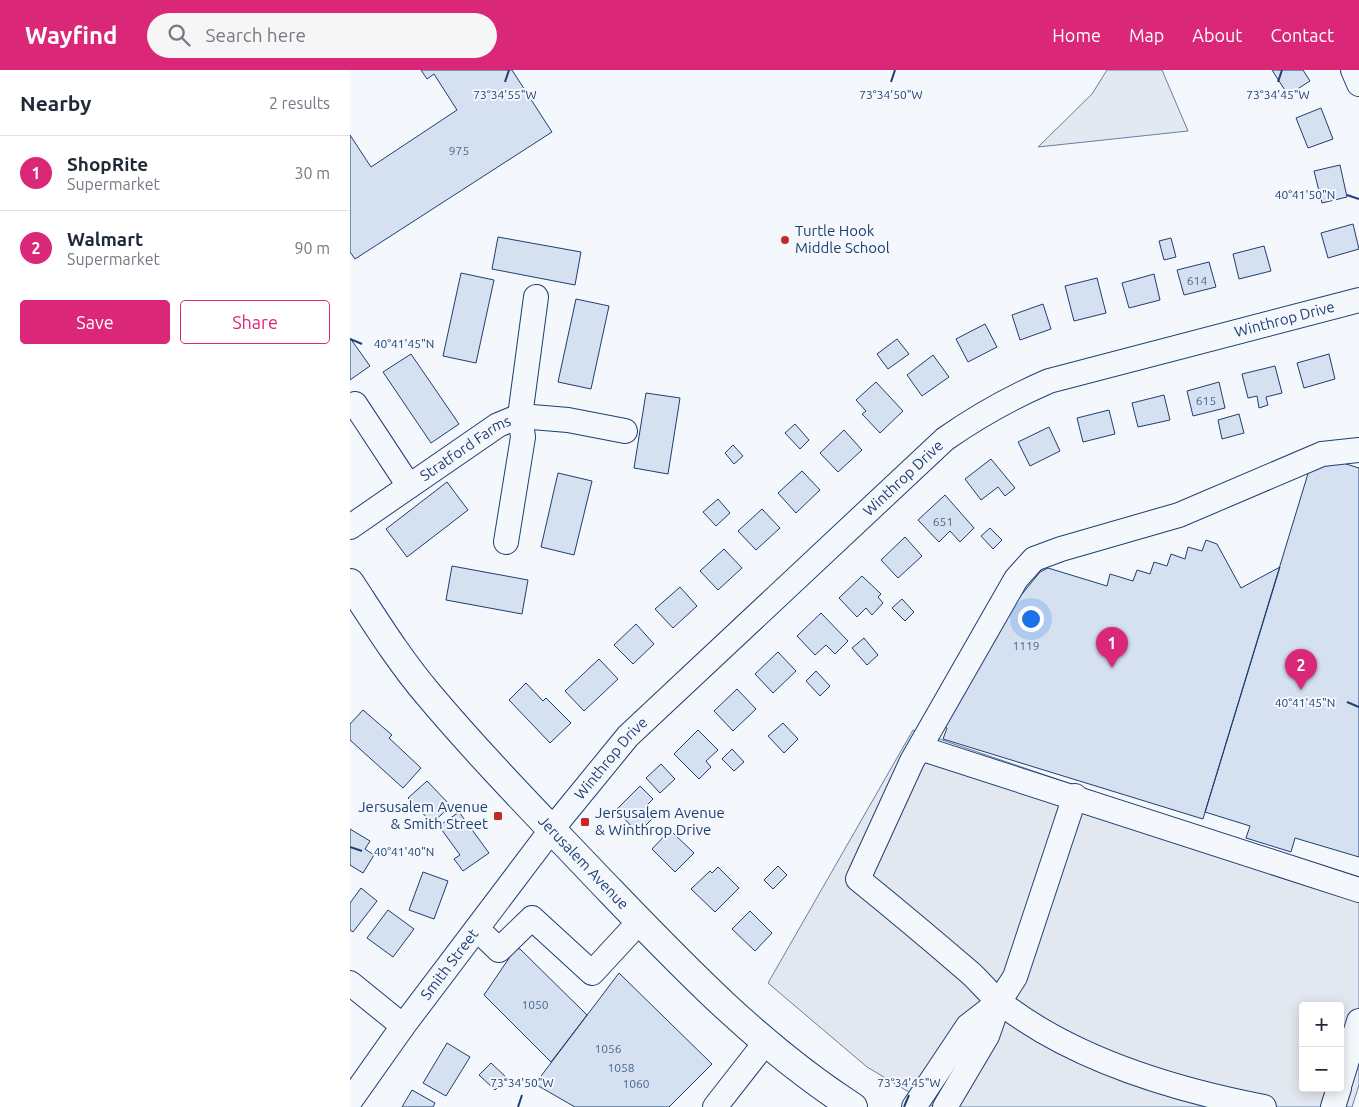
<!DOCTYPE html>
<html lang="en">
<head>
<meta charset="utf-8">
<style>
  :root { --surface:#fff; --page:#f6f6f7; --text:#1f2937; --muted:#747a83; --line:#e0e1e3; --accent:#db2777 }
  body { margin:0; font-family:Ubuntu,sans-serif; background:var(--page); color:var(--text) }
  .controls { position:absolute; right:15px; bottom:15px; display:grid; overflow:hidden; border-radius:5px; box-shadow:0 2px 12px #0003 }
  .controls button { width:45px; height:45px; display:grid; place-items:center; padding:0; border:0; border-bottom:1px solid var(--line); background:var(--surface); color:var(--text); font:25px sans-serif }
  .you { position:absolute; left:680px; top:548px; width:18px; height:18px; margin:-12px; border:4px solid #fff; border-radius:50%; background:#1a73e8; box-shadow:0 0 0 8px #1a73e833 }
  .badge { display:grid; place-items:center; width:32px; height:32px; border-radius:50%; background:var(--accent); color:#fff; font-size:16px; font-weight:700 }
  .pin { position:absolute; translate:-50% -41px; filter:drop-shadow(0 1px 2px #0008) }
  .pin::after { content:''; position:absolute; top:26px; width:18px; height:15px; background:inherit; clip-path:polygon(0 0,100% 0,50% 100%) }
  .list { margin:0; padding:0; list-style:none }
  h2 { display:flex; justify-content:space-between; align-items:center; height:65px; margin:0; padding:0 20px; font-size:21px }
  h2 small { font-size:16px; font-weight:400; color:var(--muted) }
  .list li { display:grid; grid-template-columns:32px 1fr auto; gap:15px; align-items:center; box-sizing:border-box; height:75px; padding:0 20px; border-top:1px solid var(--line) }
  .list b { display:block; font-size:19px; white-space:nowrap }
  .list p { margin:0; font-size:16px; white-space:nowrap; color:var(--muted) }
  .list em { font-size:16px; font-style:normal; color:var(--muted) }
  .actions { display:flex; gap:10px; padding:15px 20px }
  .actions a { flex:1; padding:11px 0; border:1px solid var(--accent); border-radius:5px; text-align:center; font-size:18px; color:var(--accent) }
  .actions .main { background:var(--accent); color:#fff }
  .icon { flex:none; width:28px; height:28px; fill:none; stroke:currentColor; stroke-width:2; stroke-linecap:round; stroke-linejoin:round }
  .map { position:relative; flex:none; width:1009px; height:1037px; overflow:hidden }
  header { display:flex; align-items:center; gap:30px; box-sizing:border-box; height:70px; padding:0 25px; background:var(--accent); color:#fff }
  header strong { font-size:24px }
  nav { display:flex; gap:28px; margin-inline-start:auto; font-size:18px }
  .search { width:350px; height:45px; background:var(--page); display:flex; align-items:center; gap:12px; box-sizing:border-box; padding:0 18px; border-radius:28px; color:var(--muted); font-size:19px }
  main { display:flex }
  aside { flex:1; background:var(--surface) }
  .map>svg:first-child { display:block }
  .green { fill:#e3e9f0; stroke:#687fa3 }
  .parking { fill:#e3e8f0; stroke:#687fa3; fill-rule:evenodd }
  .building { fill:#d5e0f0; stroke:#1d3f73 }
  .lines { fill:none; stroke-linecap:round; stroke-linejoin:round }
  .minor-casing { stroke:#1d3f73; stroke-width:26 }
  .major-casing { stroke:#1d3f73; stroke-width:30 }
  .minor { stroke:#f4f7fb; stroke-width:24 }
  .major { stroke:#f4f7fb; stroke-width:28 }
  .ticks { fill:none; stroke:#1d3f73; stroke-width:2 }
  .poi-dot { fill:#c62828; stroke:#f4f7fb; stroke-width:2 }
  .labels { text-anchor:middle; stroke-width:4; stroke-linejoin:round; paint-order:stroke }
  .number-label { font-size:12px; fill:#4b6792 }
  .poi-label { font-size:15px; fill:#1d3f73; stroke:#f4f7fb; text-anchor:start }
  .street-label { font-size:15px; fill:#1d3f73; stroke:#f4f7fb }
  .ticks-label { font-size:12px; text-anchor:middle; fill:#1d3f73; stroke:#f4f7fb; stroke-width:4; stroke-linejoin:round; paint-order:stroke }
</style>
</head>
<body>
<header>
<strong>Wayfind</strong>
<div class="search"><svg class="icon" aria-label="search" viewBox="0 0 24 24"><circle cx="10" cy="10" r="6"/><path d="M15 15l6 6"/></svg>Search here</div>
<nav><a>Home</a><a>Map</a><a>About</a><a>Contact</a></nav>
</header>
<main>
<aside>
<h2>Nearby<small>2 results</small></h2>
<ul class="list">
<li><span class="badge">1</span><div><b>ShopRite</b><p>Supermarket</p></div><em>30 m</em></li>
<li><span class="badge">2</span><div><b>Walmart</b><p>Supermarket</p></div><em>90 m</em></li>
</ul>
<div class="actions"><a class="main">Save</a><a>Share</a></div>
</aside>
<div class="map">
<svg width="1009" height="1037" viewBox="0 0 1009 1037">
  <rect width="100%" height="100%" fill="#f4f7fb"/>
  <path class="green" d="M757,0H812L838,61L688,77L742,24Z"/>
  <path class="parking" d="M563,660L1009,812V1015L1002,1037H584L517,997L418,913ZM953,936H990V1018H953Z"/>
  <path class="building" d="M71,0H162L202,62L5,189L0,182V65L21,97L107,40L84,4L77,9Z
    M922,0H953L960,11L938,25Z
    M971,38L983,69L958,78L946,48Z
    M990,95L997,127L972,133L964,101Z
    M1003,154L1009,179L978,188L971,163Z
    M148,167L231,182L225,215L142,199Z
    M821,168L826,187L814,190L809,171Z
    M914,176L921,201L889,209L883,184Z
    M859,192L866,217L834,225L827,200Z
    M111,203L144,210L126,293L93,286Z
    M804,204L810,230L779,238L772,213Z
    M747,208L756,243L724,251L715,216Z
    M226,229L259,236L241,319L208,312Z
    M693,234L701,259L670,270L662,245Z
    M635,254L647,277L618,292L606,269Z
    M0,268L20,296L0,310Z
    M547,269L559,284L538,299L527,284Z
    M61,284L109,354L81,373L33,302Z
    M979,284L985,309L954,318L947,293Z
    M583,285L599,307L572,326L557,305Z
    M925,296L932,323L916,327L918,335L909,338L907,326L898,328L892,304Z
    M526,312L553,341L530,363L512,344L516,341L506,330Z
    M869,312L875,338L843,346L837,321Z
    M296,323L330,328L318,404L284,398Z
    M814,325L820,350L788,357L782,333Z
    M759,340L765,364L733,372L727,348Z
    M889,344L894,363L872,369L868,350Z
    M445,354L459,370L450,379L435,363Z
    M699,357L710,381L680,396L668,372Z
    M494,360L512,380L488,402L470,383Z
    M383,375L393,386L384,394L375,383Z
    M977,388L1009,398V787L945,768L941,782L896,768L900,756L855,742L960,397Z
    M641,389L665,418L655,426L648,417L631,430L615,409Z
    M452,401L470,420L446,443L428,423Z
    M208,403L242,411L224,485L191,477Z
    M97,412L118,440L57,487L36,459Z
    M595,425L624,458L610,472L600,461L589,472L568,450Z
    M368,429L380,443L366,456L353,442Z
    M412,439L430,458L406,480L388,461Z
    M640,458L652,470L643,479L631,466Z
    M555,467L572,486L548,508L531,490Z
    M856,470L867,474L891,518L930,497L853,749L593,669L597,658L592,656L659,540L690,502L698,498L757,516L760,504L783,511L787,500L800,504L804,492L817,496L821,484L835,489L838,477L852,481Z
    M374,479L392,498L368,520L350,501Z
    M102,496L178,510L172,544L96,530Z
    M512,506L531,524L528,527L533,533L522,545L516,538L507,547L489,528Z
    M330,517L347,536L323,558L305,539Z
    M552,529L564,542L555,551L542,538Z
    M471,543L498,571L485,584L476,575L465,585L447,566Z
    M286,554L304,574L283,594L264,575Z
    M514,568L528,585L517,595L502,578Z
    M428,582L446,601L423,623L405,604Z
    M249,589L268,609L234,641L215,621Z
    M466,601L480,616L470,626L456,611Z
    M176,613L193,631L196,628L221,653L200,673L159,630Z
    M387,619L406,639L383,661L364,641Z
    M13,640L42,665L39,668L71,698L53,718L0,670V654Z
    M433,653L448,669L434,683L418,666Z
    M348,660L368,680L356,691L361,697L349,709L324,684Z
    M382,679L394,692L384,701L372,689Z
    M311,694L325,709L310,723L296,708Z
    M77,711L101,736L82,753L58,728Z
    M290,716L303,729L296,736L305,746L288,763L266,740Z
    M109,742L139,783L113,801L104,789L110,785L89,756Z
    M0,759L20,771L15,779L24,785L13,803L0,795Z
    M320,760L344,783L325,802L302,779Z
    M428,796L437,805L423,819L414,810Z
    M368,797L389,818L365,842L341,819L360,801L362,803Z
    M73,802L98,811L84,849L59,840Z
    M11,818L27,831L3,862L0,860V833Z
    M38,840L64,859L43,887L17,868Z
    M400,841L422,863L405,881L382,859Z
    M166,878L170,879L237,945L201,992L134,925Z
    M269,903L362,994L319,1037H225L185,1014Z
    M97,973L120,987L96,1026L73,1013Z
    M141,993L157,1008L145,1020L129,1005Z
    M62,1020L85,1033L83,1037H52Z"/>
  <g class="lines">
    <g class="minor-casing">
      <g id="minor">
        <path d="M1003,0L1009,14"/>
        <path d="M5,334L59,416"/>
        <path id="s1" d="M0,457L148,355L170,346L218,350L275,361"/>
        <path d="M156,472L173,367L170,346L186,227"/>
        <path d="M570,678L1009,820"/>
        <path d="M127,859L149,880L182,848L242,903L290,851"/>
        <path d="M0,913L53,956"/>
        <path d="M990,1013L1009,951"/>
        <path id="s2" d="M0,1031L53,956L202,759L278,666L595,369C628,346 662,327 699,311L1009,230"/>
        <path d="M365,1037L415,973"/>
        <path d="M564,1037L618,956L649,932"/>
        <path d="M595,1037L637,966L649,932L665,907L725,726"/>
        <path d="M914,1037C826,1020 723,989 651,933C639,924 630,911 618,901C582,870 545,839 508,809L562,691L666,509L684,489L711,479L829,445L972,384L1009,380"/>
        <path d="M983,1037L989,1018"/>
      </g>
    </g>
    <g class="major-casing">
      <g id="major">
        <path id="s3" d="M0,513C25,551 49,590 78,624C131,687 189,746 245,805C325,888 405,974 503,1037"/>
      </g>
    </g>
    <use href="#minor" class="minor"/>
    <use href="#major" class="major"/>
  </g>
  <path class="ticks" d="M155,12L159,0M541,12L545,0M928,12L932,0M997,125L1009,129M0,269L12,274M997,632L1009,637M0,777L12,781M168,1037L172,1025M554,1037L559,1025"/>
  <g class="poi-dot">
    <circle cx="435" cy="170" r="5"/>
    <rect x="143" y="741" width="10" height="10" rx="2.5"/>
    <rect x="230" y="747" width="10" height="10" rx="2.5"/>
  </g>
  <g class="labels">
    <g class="number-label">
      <text x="109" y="85">975</text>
      <text x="847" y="215">614</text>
      <text x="856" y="335">615</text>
      <text x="593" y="456">651</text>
      <text x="676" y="580">1119</text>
      <text x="185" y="939">1050</text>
      <text x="258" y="983">1056</text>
      <text x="271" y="1002">1058</text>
      <text x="286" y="1018">1060</text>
    </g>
    <g class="poi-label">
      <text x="445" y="166">Turtle Hook<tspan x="445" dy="17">Middle School</tspan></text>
      <text x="138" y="742" text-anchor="end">Jersusalem Avenue<tspan x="138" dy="17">&amp; Smith Street</tspan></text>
      <text x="245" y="748">Jersusalem Avenue<tspan x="245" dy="17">&amp; Winthrop Drive</tspan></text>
    </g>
    <g class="street-label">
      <text dy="5" stroke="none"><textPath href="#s2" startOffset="1256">Winthrop Drive</textPath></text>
      <text dy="5" stroke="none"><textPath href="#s1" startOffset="140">Stratford Farms</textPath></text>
      <text dy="5" stroke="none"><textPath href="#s2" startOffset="836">Winthrop Drive</textPath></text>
      <text dy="5" stroke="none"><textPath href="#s2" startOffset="431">Winthrop Drive</textPath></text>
      <text dy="5" stroke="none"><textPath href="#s3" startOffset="365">Jerusalem Avenue</textPath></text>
      <text dy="5" stroke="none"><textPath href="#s2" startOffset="169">Smith Street</textPath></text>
    </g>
  </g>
  <g class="ticks-label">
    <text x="155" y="29">73°34'55"W</text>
    <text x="541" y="29">73°34'50"W</text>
    <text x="928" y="29">73°34'45"W</text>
    <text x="955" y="129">40°41'50"N</text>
    <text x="54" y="278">40°41'45"N</text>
    <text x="955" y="637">40°41'45"N</text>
    <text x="54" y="786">40°41'40"N</text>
    <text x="172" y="1017">73°34'50"W</text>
    <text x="559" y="1017">73°34'45"W</text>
  </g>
</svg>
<div class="controls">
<button>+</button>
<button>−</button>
</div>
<div class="you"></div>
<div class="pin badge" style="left:762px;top:598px">1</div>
<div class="pin badge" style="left:951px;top:620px">2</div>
</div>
</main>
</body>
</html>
